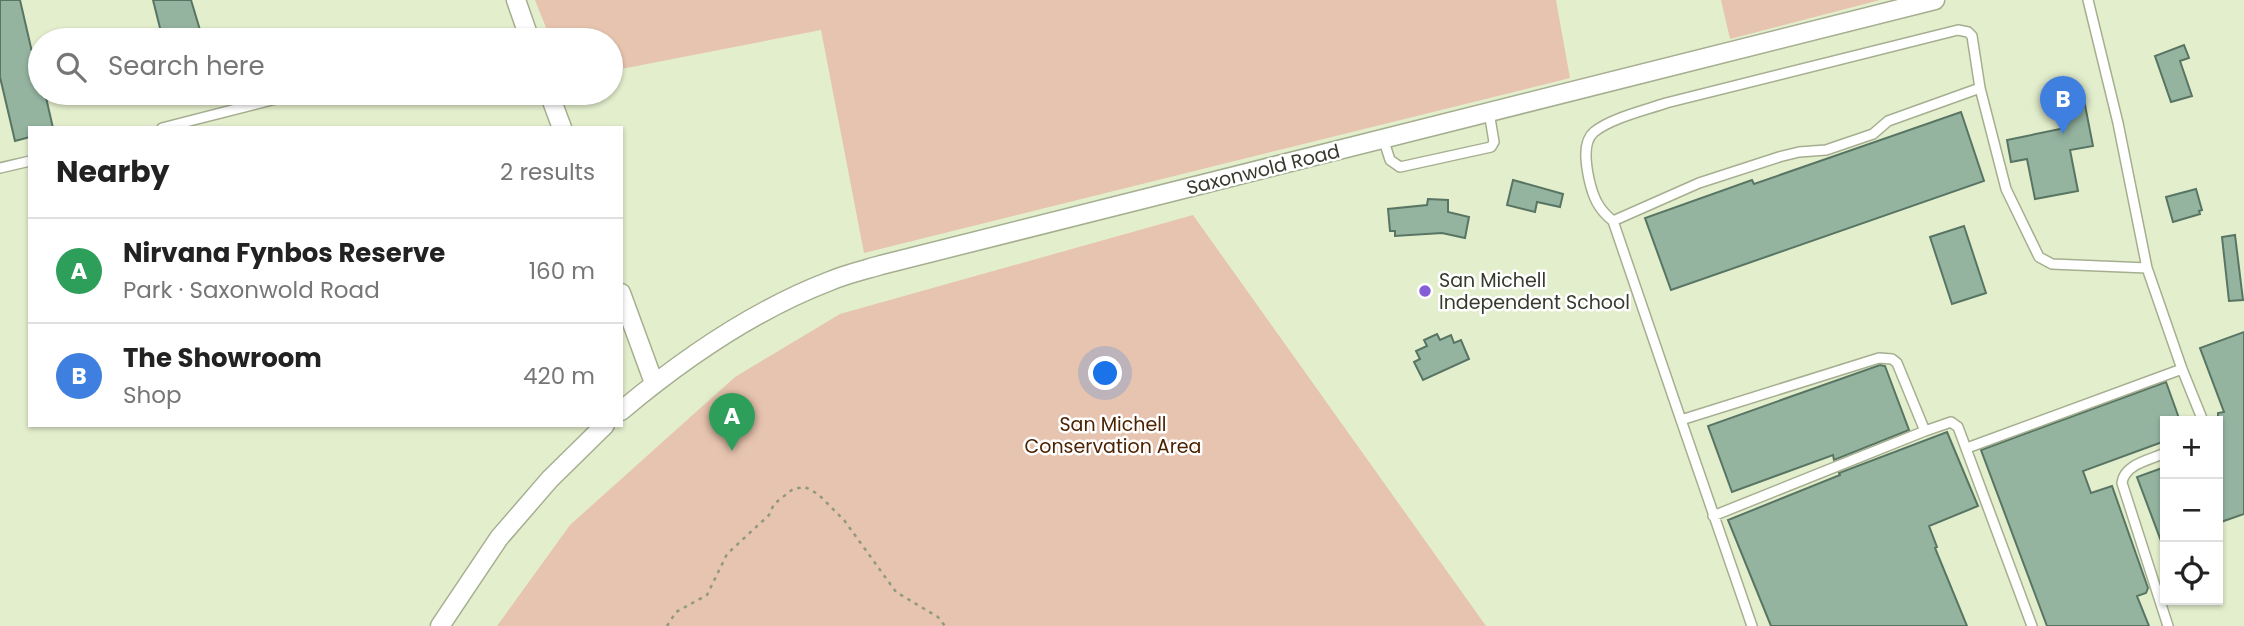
<!DOCTYPE html>
<html lang="en">
<head>
<meta charset="utf-8">
<style>
  :root { --surface:#fff; --page:#f6f6f6; --text:#222; --muted:#767676; --line:#e0e0e0; --accent:#855dd7 }
  body { margin:0; font-family:Poppins,sans-serif; background:var(--page); color:var(--text) }
  .controls { position:absolute; right:21px; bottom:21px; display:grid; overflow:hidden; border-radius:0px; box-shadow:0 2px 5px #0004 }
  .controls button { width:63px; height:63px; display:grid; place-items:center; padding:0; border:0; border-bottom:2px solid var(--line); background:var(--surface); color:var(--text); font:35px sans-serif }
  .you { position:absolute; left:1106px; top:374px; width:24px; height:24px; margin:-18px; border:5px solid #fff; border-radius:50%; background:#1a73e8; box-shadow:0 0 0 10px #1a73e833 }
  .badge { display:grid; place-items:center; width:46px; height:46px; border-radius:50%; background:var(--accent); color:#fff; font-size:23px; font-weight:700 }
  .pin { position:absolute; translate:-50% -58px; filter:drop-shadow(0 2px 4px #0008) }
  .pin::after { content:''; position:absolute; top:37px; width:24px; height:21px; background:inherit; clip-path:polygon(0 0,100% 0,50% 100%) }
  .list { margin:0; padding:0; list-style:none }
  h2 { display:flex; justify-content:space-between; align-items:center; height:91px; margin:0; padding:0 28px; font-size:30px }
  h2 small { font-size:23px; font-weight:400; color:var(--muted) }
  .list li { display:grid; grid-template-columns:46px 1fr auto; gap:21px; align-items:center; box-sizing:border-box; height:105px; padding:0 28px; border-top:2px solid var(--line) }
  .list b { display:block; font-size:26px; white-space:nowrap }
  .list p { margin:0; font-size:23px; white-space:nowrap; color:var(--muted) }
  .list em { font-size:23px; font-style:normal; color:var(--muted) }
  .icon { flex:none; width:38px; height:38px; fill:none; stroke:currentColor; stroke-width:2; stroke-linecap:round; stroke-linejoin:round }
  .map { position:relative; flex:none; width:2244px; height:626px; overflow:hidden }
  .search { position:absolute; background:var(--surface); box-shadow:0 2px 5px #0004; left:28px; top:28px; width:595px; height:77px; display:flex; align-items:center; gap:18px; box-sizing:border-box; padding:0 24px; border-radius:38px; color:var(--muted); font-size:26px }
  .panel { position:absolute; background:var(--surface); box-shadow:0 2px 5px #0004; left:28px; top:126px; width:595px; height:301px; border-radius:0px }
  .map>svg:first-child { display:block }
  .green { fill:#e7c4af }
  .building { fill:#94b4a0; stroke:#587563; stroke-width:2 }
  .lines { fill:none; stroke-linecap:round; stroke-linejoin:round }
  .lane-casing { stroke:#a5af90; stroke-width:12 }
  .street-casing { stroke:#a5af90; stroke-width:21 }
  .path { stroke:#929982; stroke-width:2.5; stroke-dasharray:3.5 5; stroke-linecap:butt }
  .lane { stroke:#fff; stroke-width:9 }
  .street { stroke:#fff; stroke-width:18 }
  .poi-dot { fill:#855dd7; stroke:#fff; stroke-width:2.5 }
  .labels { text-anchor:middle; stroke-width:5; stroke-linejoin:round; paint-order:stroke }
  .street-label { font-size:19px; fill:#363a2d; stroke:#fff }
  .poi-label { font-size:19px; fill:#363a2d; stroke:#fff; text-anchor:start }
  .park-label { font-size:19px; fill:#4c2201; stroke:#fff }
</style>
</head>
<body>
<div class="map">
<svg width="2244" height="626" viewBox="0 0 2244 626">
  <rect width="100%" height="100%" fill="#e3eecd"/>
  <path class="green" d="M535,0H1556L1570,78L864,253L821,30L611,71V40H551Z
    M1721,0H1880L1730,39Z
    M1193,215L1486,626H497L570,525L735,377L840,314Z"/>
  <path class="building" d="M0,0H20L35,65L40,64V93H45L53,128H30V137L15,141L0,77Z
    M153,0H191L203,40H163Z
    M2184,45L2189,58L2180,61L2192,96L2171,102L2155,56Z
    M2084,100L2093,146L2070,150L2078,191L2035,199L2027,159L2011,162L2007,140L2065,128L2060,104Z
    M1961,112L1984,181L1671,290L1645,218L1752,180L1754,184Z
    M1513,180L1563,194L1560,207L1537,202L1535,212L1507,205Z
    M2196,189L2202,210L2199,211L2200,214L2173,222L2166,197Z
    M1428,199L1448,200V212L1469,217L1465,238L1442,233L1395,236V231H1390L1388,209L1427,205Z
    M1964,226L1986,293L1952,304L1930,237Z
    M2235,235L2243,300L2229,301L2222,237Z
    M2244,332V514L2218,523V413L2224,412L2200,348Z
    M1437,334L1440,340L1451,335L1454,343L1461,340L1469,359L1423,380L1414,362L1420,359L1416,351L1427,346L1424,340Z
    M1880,365L1885,366L1909,430L1834,460L1833,455L1732,492L1708,426Z
    M2166,382L2180,421H2165V441L2083,471L2091,493L2112,486L2148,588L2146,593L2137,596L2149,626H2047L1981,450Z
    M1947,432L1978,506L1929,526L1937,547L1935,548L1967,626H1771L1728,520L1840,475L1839,473Z
    M2165,467V549H2164L2137,477Z"/>
  <g class="lines">
    <g class="lane-casing">
      <path id="lane" d="M2088,0L2118,123L2147,268L2182,369L2203,421
        M501,40L528,33
        M162,128L299,93
        M1383,138L1390,160L1400,167L1491,147L1494,142L1489,112
        M0,168L30,161
        M1613,221C1598,209 1593,197 1589,179C1586,165 1582,142 1594,132C1611,118 1646,110 1666,103L1958,30L1968,32L1972,36L1980,88
        M1681,420L1613,221L1699,183L1779,157L1799,152L1826,150L1873,134L1888,121L1980,88L2006,189L2039,257L2052,264L2147,268
        M1967,448L2182,369
        M2165,453C2150,460 2124,464 2122,483L2168,626
        M1713,516L1925,431
        M1752,626L1681,420L1879,358L1892,359L1897,363L1925,431L1951,422L1958,427L2032,626"/>
    </g>
    <g class="street-casing">
      <path id="street" d="M516,0L530,40
        M549,93L562,128
        M621,293L654,383
        M621,411C683,359 754,310 830,281C846,274 864,270 881,265L1935,0
        M440,626L499,538L550,479L605,425"/>
    </g>
    <path class="path" d="M667,626L676,612L707,595L727,554L769,515L774,504L793,489L805,487L818,494L844,520L896,592L938,617L945,626"/>
    <use href="#lane" class="lane"/>
    <use href="#street" class="street"/>
  </g>
  <circle class="poi-dot" cx="1425" cy="291" r="7"/>
  <g class="labels">
    <g class="street-label">
      <text transform="translate(1263 169) rotate(-14)" y="7">Saxonwold Road</text>
    </g>
    <g class="poi-label">
      <text x="1439" y="287">San Michell<tspan x="1439" dy="22">Independent School</tspan></text>
    </g>
    <g class="park-label">
      <text x="1113" y="431">San Michell<tspan x="1113" dy="22">Conservation Area</tspan></text>
    </g>
  </g>
</svg>
<div class="controls">
<button>+</button>
<button>−</button>
<button><svg class="icon" aria-label="locate" viewBox="0 0 24 24"><circle cx="12" cy="12" r="6"/><path d="M12 2v4M12 18v4M2 12h4M18 12h4"/></svg></button>
</div>
<div class="you"></div>
<div class="pin badge" style="left:732px;top:451px;background:#2e9e5b">A</div>
<div class="pin badge" style="left:2063px;top:134px;background:#3f7fe0">B</div>
<div class="search"><svg class="icon" aria-label="search" viewBox="0 0 24 24"><circle cx="10" cy="10" r="6"/><path d="M15 15l6 6"/></svg>Search here</div>
<section class="panel">
<h2>Nearby<small>2 results</small></h2>
<ul class="list">
<li><span class="badge" style="background:#2e9e5b">A</span><div><b>Nirvana Fynbos Reserve</b><p>Park · Saxonwold Road</p></div><em>160 m</em></li>
<li><span class="badge" style="background:#3f7fe0">B</span><div><b>The Showroom</b><p>Shop</p></div><em>420 m</em></li>
</ul>
</section>
</div>
</body>
</html>
